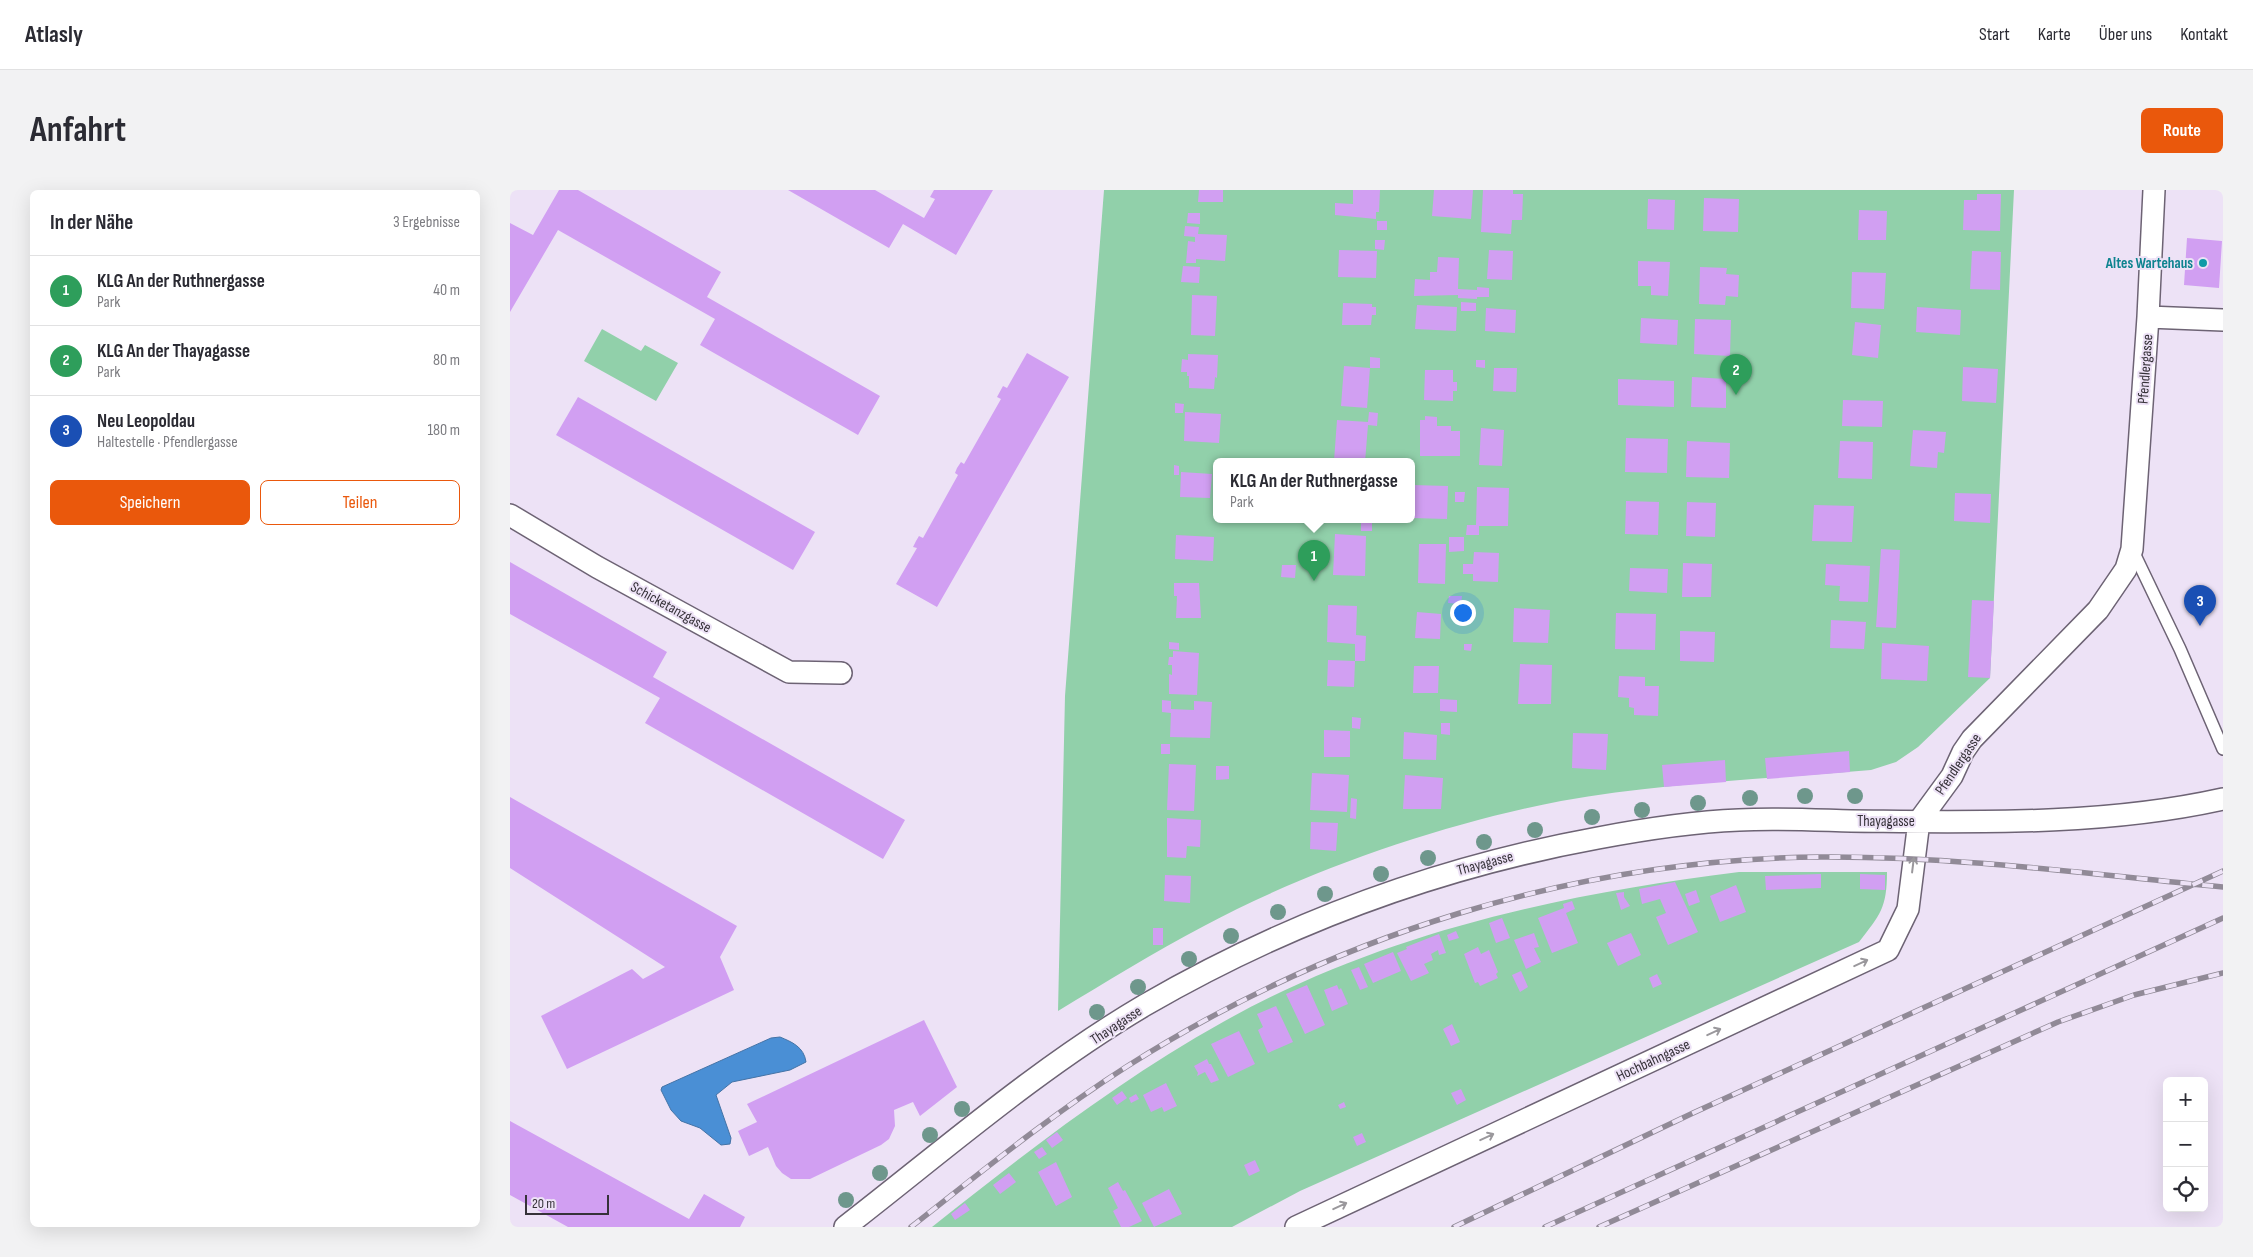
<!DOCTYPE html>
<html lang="de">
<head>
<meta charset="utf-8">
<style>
  :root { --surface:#fff; --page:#f2f2f3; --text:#2b2b33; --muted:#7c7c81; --line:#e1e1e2; --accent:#ea580c }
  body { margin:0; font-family:"Sofia Sans Condensed",sans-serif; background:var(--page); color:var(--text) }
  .controls { position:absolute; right:15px; bottom:15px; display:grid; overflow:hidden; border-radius:8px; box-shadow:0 5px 20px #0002 }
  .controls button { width:45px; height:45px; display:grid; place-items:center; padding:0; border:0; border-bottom:1px solid var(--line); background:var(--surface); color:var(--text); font:25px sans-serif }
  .scale { position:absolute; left:15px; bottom:12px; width:84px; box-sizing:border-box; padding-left:5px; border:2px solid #363239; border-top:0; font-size:14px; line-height:18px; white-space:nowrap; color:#363239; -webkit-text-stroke:4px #ede2f6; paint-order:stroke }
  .you { position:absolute; left:952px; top:422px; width:18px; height:18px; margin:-12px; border:4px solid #fff; border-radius:50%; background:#1a73e8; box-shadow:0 0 0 8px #1a73e833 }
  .badge { display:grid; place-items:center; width:32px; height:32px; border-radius:50%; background:var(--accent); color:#fff; font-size:16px; font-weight:700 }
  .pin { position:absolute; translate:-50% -41px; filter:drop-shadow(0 1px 2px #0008) }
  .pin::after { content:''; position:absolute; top:26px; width:18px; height:15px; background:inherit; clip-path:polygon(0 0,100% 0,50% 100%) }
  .popup { position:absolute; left:703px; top:268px; width:202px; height:65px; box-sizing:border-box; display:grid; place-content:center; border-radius:8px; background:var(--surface); filter:drop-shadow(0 1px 4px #0005); font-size:16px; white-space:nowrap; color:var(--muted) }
  .popup b { font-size:19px; color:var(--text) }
  .popup::after { content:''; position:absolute; left:50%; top:100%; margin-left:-10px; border:10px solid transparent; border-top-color:var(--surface) }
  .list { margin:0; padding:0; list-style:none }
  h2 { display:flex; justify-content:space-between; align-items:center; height:65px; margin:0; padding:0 20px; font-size:21px }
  h2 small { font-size:16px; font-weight:400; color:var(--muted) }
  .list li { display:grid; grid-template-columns:32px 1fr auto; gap:15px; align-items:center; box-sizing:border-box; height:70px; padding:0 20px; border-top:1px solid var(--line) }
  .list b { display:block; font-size:19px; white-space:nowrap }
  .list p { margin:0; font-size:16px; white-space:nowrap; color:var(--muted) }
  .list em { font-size:16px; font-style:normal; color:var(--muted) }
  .actions { display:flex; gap:10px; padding:15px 20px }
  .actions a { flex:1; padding:11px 0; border:1px solid var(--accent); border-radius:8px; text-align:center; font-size:18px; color:var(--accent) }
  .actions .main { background:var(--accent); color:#fff }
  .icon { flex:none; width:28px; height:28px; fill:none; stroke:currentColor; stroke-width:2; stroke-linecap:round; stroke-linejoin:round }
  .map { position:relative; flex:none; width:1713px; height:1037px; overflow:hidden; border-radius:8px }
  header { display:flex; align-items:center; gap:30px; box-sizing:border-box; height:70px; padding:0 25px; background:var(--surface); border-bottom:1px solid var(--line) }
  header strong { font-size:24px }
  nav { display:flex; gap:28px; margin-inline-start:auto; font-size:18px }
  .intro { display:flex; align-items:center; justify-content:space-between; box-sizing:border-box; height:120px; padding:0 30px }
  h1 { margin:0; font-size:35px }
  .button { padding:12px 22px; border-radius:8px; background:var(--accent); color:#fff; font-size:18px; font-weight:700 }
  main { display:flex; gap:30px; padding:0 30px }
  aside { flex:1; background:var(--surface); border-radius:8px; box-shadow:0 5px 20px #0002 }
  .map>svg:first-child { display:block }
  .green { fill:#91d0aa; fill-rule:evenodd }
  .water { fill:#4a8fd5; stroke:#4473a6 }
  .building { fill:#d19ff2 }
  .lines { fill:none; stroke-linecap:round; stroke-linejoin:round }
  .service-casing { stroke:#6d6374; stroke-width:14 }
  .minor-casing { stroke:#6d6374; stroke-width:24 }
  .service { stroke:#fff; stroke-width:11 }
  .minor { stroke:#fff; stroke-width:21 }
  .rail-casing { stroke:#918a97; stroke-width:5.5 }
  .rail { stroke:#ede2f6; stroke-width:4; stroke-dasharray:11; stroke-linecap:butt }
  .tree { fill:#6e978c }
  .oneway { stroke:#9a989c }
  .culture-dot { fill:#0f9aa8; stroke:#ede2f6; stroke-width:2 }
  .labels { text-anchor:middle; stroke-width:4; stroke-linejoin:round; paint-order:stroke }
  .culture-label { font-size:15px; font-weight:bold; fill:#0d838f; stroke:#ede2f6; text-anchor:end }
  .street-label { font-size:15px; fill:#363239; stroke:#ede2f6 }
</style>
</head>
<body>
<header>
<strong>Atlasly</strong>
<nav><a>Start</a><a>Karte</a><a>Über uns</a><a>Kontakt</a></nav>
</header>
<div class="intro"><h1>Anfahrt</h1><a class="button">Route</a></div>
<main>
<aside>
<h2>In der Nähe<small>3 Ergebnisse</small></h2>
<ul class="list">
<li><span class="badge" style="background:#2e9e5b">1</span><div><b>KLG An der Ruthnergasse</b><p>Park</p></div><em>40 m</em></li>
<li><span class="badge" style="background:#2e9e5b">2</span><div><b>KLG An der Thayagasse</b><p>Park</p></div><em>80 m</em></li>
<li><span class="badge" style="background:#1a4fb4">3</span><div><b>Neu Leopoldau</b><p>Haltestelle · Pfendlergasse</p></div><em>180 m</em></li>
</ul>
<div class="actions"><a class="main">Speichern</a><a>Teilen</a></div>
</aside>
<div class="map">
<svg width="1713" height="1037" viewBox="0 0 1713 1037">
  <rect width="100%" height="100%" fill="#ede2f6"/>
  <path class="green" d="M594,0H1504L1480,488L1408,557L1386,572L1361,580C1258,589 1153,593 1051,611C935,633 798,680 694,736C644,762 596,792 548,821L555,506ZM706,272H902V330H706Z
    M92,139L131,161L135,155L168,173L146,211L74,171Z
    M1229,682H1377C1377,718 1370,725 1349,752L790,1001L722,1037H422C515,963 609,890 713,832C871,743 1051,704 1229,682Z"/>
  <path class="water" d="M270,847C282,852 294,857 296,872L280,880L222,892L206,905L221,948L220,954L211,955L190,938L171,931L161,920L151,900L152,897L261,848Z"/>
  <path class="building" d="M49,0H68L211,82L197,107L370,206L348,245L190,155L205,129L48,40L0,122V33L23,45Z
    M278,0H365L414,28L425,9L420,7L424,0H483L446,65L393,34L379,58Z
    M689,0H713V12H688Z
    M843,0H870L869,22H866V29L825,25V13L843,14Z
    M924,0H963L961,29L922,26Z
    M973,0H1003V4H1013L1012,30H1002L1001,44L971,42Z
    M1467,4H1491L1490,41L1453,40L1454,10H1467Z
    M1194,8L1229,9L1228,42L1193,41Z
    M1138,9L1165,10L1164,40L1137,39Z
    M1349,20L1377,21L1376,50H1348Z
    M678,23H690V34L677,33Z
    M867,31H877V40H867Z
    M675,36L689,37L688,44L717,45L715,71L686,69V73H676L678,51L685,52V47L674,46Z
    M1677,48L1712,51L1709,98L1674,95Z
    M865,50H875L874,60L865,59Z
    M829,60L867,61L866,88L828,87Z
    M979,60L1003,61L1002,90L977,89Z
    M1462,61L1491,62L1490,100L1460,99Z
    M928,67L949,68L948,99L967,100V97L979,98V107H967V109L948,108V105L904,106L905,89L920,90V82H927Z
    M1128,71L1160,72L1158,106L1141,105V96H1128Z
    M673,76L690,77L689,93L671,92Z
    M1190,77L1217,78L1216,84L1229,85L1228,107L1216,106L1215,115L1189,114Z
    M1342,82L1376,83L1374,119L1341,118Z
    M682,105L707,106L705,146L681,145Z
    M951,112L966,113V121H951Z
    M833,113L862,114V117H866V125H862L861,135H832Z
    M907,115L947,117L946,141L905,139Z
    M1407,117L1451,120L1450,145L1406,142Z
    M976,118L1006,120L1005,143L975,141Z
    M1131,128L1168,130L1167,155L1130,153Z
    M1185,129L1221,130L1220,166L1184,164Z
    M1345,132L1371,135L1368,168L1342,165Z
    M517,163L559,187L427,417L386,394L407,358L403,357L406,351L409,346L413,348L448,285L445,283L447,278L451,272L454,274L491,209L487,207L493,196L497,198Z
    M678,164L708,165L707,188L705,187L704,199L679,198V186H677V182H671L672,169L678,170Z
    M860,167L870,168V178H860Z
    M966,170H975V178L966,177Z
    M834,176L860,178L857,218L831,216Z
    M1453,177L1488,179L1486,213L1452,211Z
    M984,178H1007L1006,202L983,201Z
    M915,180H943V192H947V201H943V211L914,210Z
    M1182,187L1216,189V218L1181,217Z
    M1108,189L1164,191V217L1108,215Z
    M68,207L305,342L283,380L46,245Z
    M1333,210L1373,211L1372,237L1332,236Z
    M665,213L674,214L673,223H665Z
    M675,222L711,224L709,253L674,251Z
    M859,222L868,223L867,236L858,235L855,272L824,271L827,230L858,232Z
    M915,226L927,227V236H941V241H950V266H910V230H915Z
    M971,238L994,240L992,276L969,275Z
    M1403,240L1436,242L1434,263L1428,262L1427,278L1400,276Z
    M1116,248L1158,249L1157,283L1115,282Z
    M1177,251L1220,253L1219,288L1176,287Z
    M1330,251L1363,252L1362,289L1328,288Z
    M664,275L669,276V285H664Z
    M671,282L702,284L700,308L670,307Z
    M902,295L938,296L937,329L902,328Z
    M967,297L999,298L998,336H969V345H956L957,335H966Z
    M945,302H955L954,312H945Z
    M1445,303L1481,304L1480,333L1444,331Z
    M1116,311L1149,312L1148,345L1115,344Z
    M1177,312L1206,313L1205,347L1176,346Z
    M1304,315L1344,316L1342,352L1302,351Z
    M851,332H862V341H851Z
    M825,344L856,346L855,386L823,385Z
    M666,345L704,347L703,371L665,369Z
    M939,347H954V361L939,362Z
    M909,354H936L935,394L908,393Z
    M1371,359L1390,360L1386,438L1366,437Z
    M964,362L989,363L988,392L963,391V384H953V374H963Z
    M0,372L157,462L143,487L395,630L373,669L135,533L150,508L0,424Z
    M1173,373L1202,374L1201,407H1172Z
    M1316,374L1360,376L1358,412L1329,411L1330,396L1315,395Z
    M772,375H786L785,388L771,387Z
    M1120,378L1158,379L1157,403L1119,401Z
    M664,393H689L691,428H666L667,406H664Z
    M939,406H952L951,414L938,413Z
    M1462,410L1484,411L1480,488L1458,487Z
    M818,415L847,416L846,445L856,446L855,471H845V454L817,452Z
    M1004,418L1040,420L1038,453L1003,452Z
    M907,422L931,424L930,449L905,448Z
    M1106,423L1146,424L1145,460L1105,459Z
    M1321,430L1356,432L1354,459L1320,458Z
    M1170,441L1205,442L1204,472L1170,471Z
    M659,452L669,453V460L659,459Z
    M1372,453L1419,456L1417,491L1371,489Z
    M954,454H962L961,461L954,460Z
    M663,461L689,463L687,505L659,504V484L662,485V475H658L659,467H663Z
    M818,470L845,471L844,497L817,496Z
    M1010,474L1042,475L1041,514H1008Z
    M904,476H929L928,503H903Z
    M1109,486L1135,487V496H1149L1148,526L1124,525V518L1119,517V508L1108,507Z
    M930,509L947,510V522L930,521Z
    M652,510L661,511V519L684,520V511L702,512L700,548L660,547L661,523L652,522Z
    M842,527L851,528L850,539L842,538Z
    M931,533H940V545L931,544Z
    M814,540L840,541V567H814Z
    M894,542L927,545L926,570L893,569Z
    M1063,543L1098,544L1096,580L1062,578Z
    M651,554H660V564H651Z
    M1339,561L1340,582L1257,589L1255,568Z
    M1215,570L1216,592L1154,597L1152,575Z
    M659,574L686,575L684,621L657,620Z
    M706,576H719V589L706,590Z
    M802,583L839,585L837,622L800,620Z
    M895,585L933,588L931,619H893Z
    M0,607L227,736L210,767L224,800L57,879L31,826L122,779L133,789L155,777L0,678Z
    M841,608L847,609L846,629L840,628Z
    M657,628L691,630L690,657L677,656L676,668L657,667Z
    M801,632L828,633L826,661L800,659Z
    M1311,684V698L1256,700L1255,686Z
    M1350,684L1375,685V700L1350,699Z
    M655,685L681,686L680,713L654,711Z
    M1165,692L1188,742L1158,755L1146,727L1156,723L1150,709L1132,714L1129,699Z
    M1226,695L1236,722L1210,732L1200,706Z
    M1186,700L1190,712L1179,716L1175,704Z
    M1114,702V707L1120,716L1111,720L1106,703Z
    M1062,711L1065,719L1056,723L1068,753L1042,763L1028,728L1054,718L1053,714Z
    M992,728L1000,748L986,753L979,733Z
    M643,738H653V755H643Z
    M946,741L949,748L939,751L937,745Z
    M1024,743L1029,757L1024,758L1031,772L1016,779L1004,750Z
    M1121,743L1131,765L1108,776L1097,753Z
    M929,744L936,763L929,765L928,760L921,764L923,770L914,774L919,783L901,791L887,763L897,759L896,757Z
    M968,757L971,764L979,760L988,782L986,784L988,788L970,796L968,792L965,793L954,764Z
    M883,762L891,781L863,793L854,774Z
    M849,777L858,797L850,800L841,780Z
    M1011,781L1018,797L1010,802L1002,785Z
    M1147,784L1152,794L1143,798L1139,788Z
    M797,795L815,835L795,844L776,804Z
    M827,795L829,800L831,798L838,814L822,821L814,800Z
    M766,816L783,852L758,863L748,840L753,837L747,824Z
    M414,830L447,897L410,926L403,912L384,920L385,936L379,949L371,955L300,989H281L272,983L266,976L258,957L239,966L228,941L247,932L237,914Z
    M942,834L950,852L941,856L933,839Z
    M729,841L745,874L718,887L701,854Z
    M697,869L699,874H701L709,890L701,893L695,882L687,886L688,883L684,876Z
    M656,893L667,916L654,922L652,917L641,922L633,905Z
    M951,899L956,910L947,915L941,903Z
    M612,901L617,908L607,915L602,908Z
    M626,904L629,909L621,913L619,908Z
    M834,912L836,917L830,919L828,915Z
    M0,931L179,1029L194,1004L235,1027L230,1037H58L0,1005Z
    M547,942L553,950L542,958L536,950Z
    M852,943L856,952L847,956L843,947Z
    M532,957L537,964L529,969L524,962Z
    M745,970L750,981L739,986L734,975Z
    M546,972L562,1007L546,1016L528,982Z
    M499,983L506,992L490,1004L483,995Z
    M608,992L613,1001L615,1000L632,1031L619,1037H611L603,1021L608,1018L598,998Z
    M659,999L672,1024L644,1037L632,1013Z
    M455,1013L460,1020L445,1030L441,1024Z"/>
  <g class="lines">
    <g class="service-casing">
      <path id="service" d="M1623,361L1670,459L1713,559"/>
    </g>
    <g class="minor-casing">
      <path id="minor" d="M1638,127L1713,130
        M0,325L87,377L279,482L331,483
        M1409,631L1442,586L1453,562L1462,549L1588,420L1616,379L1622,359L1638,127L1644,0
        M335,1037C433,961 528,878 635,815C775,734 929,677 1088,648C1135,639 1182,632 1229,630C1266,628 1304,630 1341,631C1464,632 1592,636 1713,609
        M786,1037L1378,760L1398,719L1409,631"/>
    </g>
    <use href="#service" class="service"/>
    <use href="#minor" class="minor"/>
    <g class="rail-casing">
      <path id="rail" d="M401,1037C471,982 541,925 616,877C823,745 1066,669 1311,667C1445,666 1580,684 1713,697
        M944,1037L1183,923L1713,681
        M1035,1037L1713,728
        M1089,1037L1548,832L1624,805L1713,783"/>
    </g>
    <use href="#rail" class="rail"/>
  </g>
  <g class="tree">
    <circle cx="1295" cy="606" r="8"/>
    <circle cx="1345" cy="606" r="8"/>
    <circle cx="1240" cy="608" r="8"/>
    <circle cx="1188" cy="613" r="8"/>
    <circle cx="1132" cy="620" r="8"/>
    <circle cx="1082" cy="627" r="8"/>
    <circle cx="1025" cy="640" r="8"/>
    <circle cx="974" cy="652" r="8"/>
    <circle cx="918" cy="668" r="8"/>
    <circle cx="871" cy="684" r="8"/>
    <circle cx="815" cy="704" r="8"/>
    <circle cx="768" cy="722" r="8"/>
    <circle cx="721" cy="746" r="8"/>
    <circle cx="679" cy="769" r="8"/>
    <circle cx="628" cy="797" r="8"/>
    <circle cx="587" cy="822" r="8"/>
    <circle cx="452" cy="919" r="8"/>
    <circle cx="420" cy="945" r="8"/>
    <circle cx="370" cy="983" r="8"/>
    <circle cx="336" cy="1010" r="8"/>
  </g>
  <defs><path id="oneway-shaft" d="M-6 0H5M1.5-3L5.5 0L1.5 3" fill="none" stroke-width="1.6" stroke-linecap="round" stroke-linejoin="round" transform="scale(1.25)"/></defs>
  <g class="oneway">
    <use href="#oneway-shaft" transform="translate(1403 675) rotate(-83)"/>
    <use href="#oneway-shaft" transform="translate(1351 773) rotate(-25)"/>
    <use href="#oneway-shaft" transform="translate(1204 842) rotate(-25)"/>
    <use href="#oneway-shaft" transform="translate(977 947) rotate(-25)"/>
    <use href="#oneway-shaft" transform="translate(830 1016) rotate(-25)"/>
  </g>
  <circle class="culture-dot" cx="1693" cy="73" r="5"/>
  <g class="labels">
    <g class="culture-label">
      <text x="1683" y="78">Altes Wartehaus</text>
    </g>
    <g class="street-label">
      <text transform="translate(1635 179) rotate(-86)" y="5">Pfendlergasse</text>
      <text transform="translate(161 417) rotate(29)" y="5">Schicketanzgasse</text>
      <text transform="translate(1448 574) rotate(-56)" y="5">Pfendlergasse</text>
      <text x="1376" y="636">Thayagasse</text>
      <text transform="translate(975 673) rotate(-15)" y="5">Thayagasse</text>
      <text transform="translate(606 835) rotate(-33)" y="5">Thayagasse</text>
      <text transform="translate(1143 870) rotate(-25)" y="5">Hochbahngasse</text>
    </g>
  </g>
</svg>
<div class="controls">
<button>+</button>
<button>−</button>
<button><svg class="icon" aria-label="locate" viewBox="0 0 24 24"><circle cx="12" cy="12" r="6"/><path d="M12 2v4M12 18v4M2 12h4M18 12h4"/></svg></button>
</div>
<div class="scale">20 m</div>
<div class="you"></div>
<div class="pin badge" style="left:804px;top:391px;background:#2e9e5b">1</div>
<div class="popup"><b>KLG An der Ruthnergasse</b>Park</div>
<div class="pin badge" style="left:1226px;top:205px;background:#2e9e5b">2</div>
<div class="pin badge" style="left:1690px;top:436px;background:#1a4fb4">3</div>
</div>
</main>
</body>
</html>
